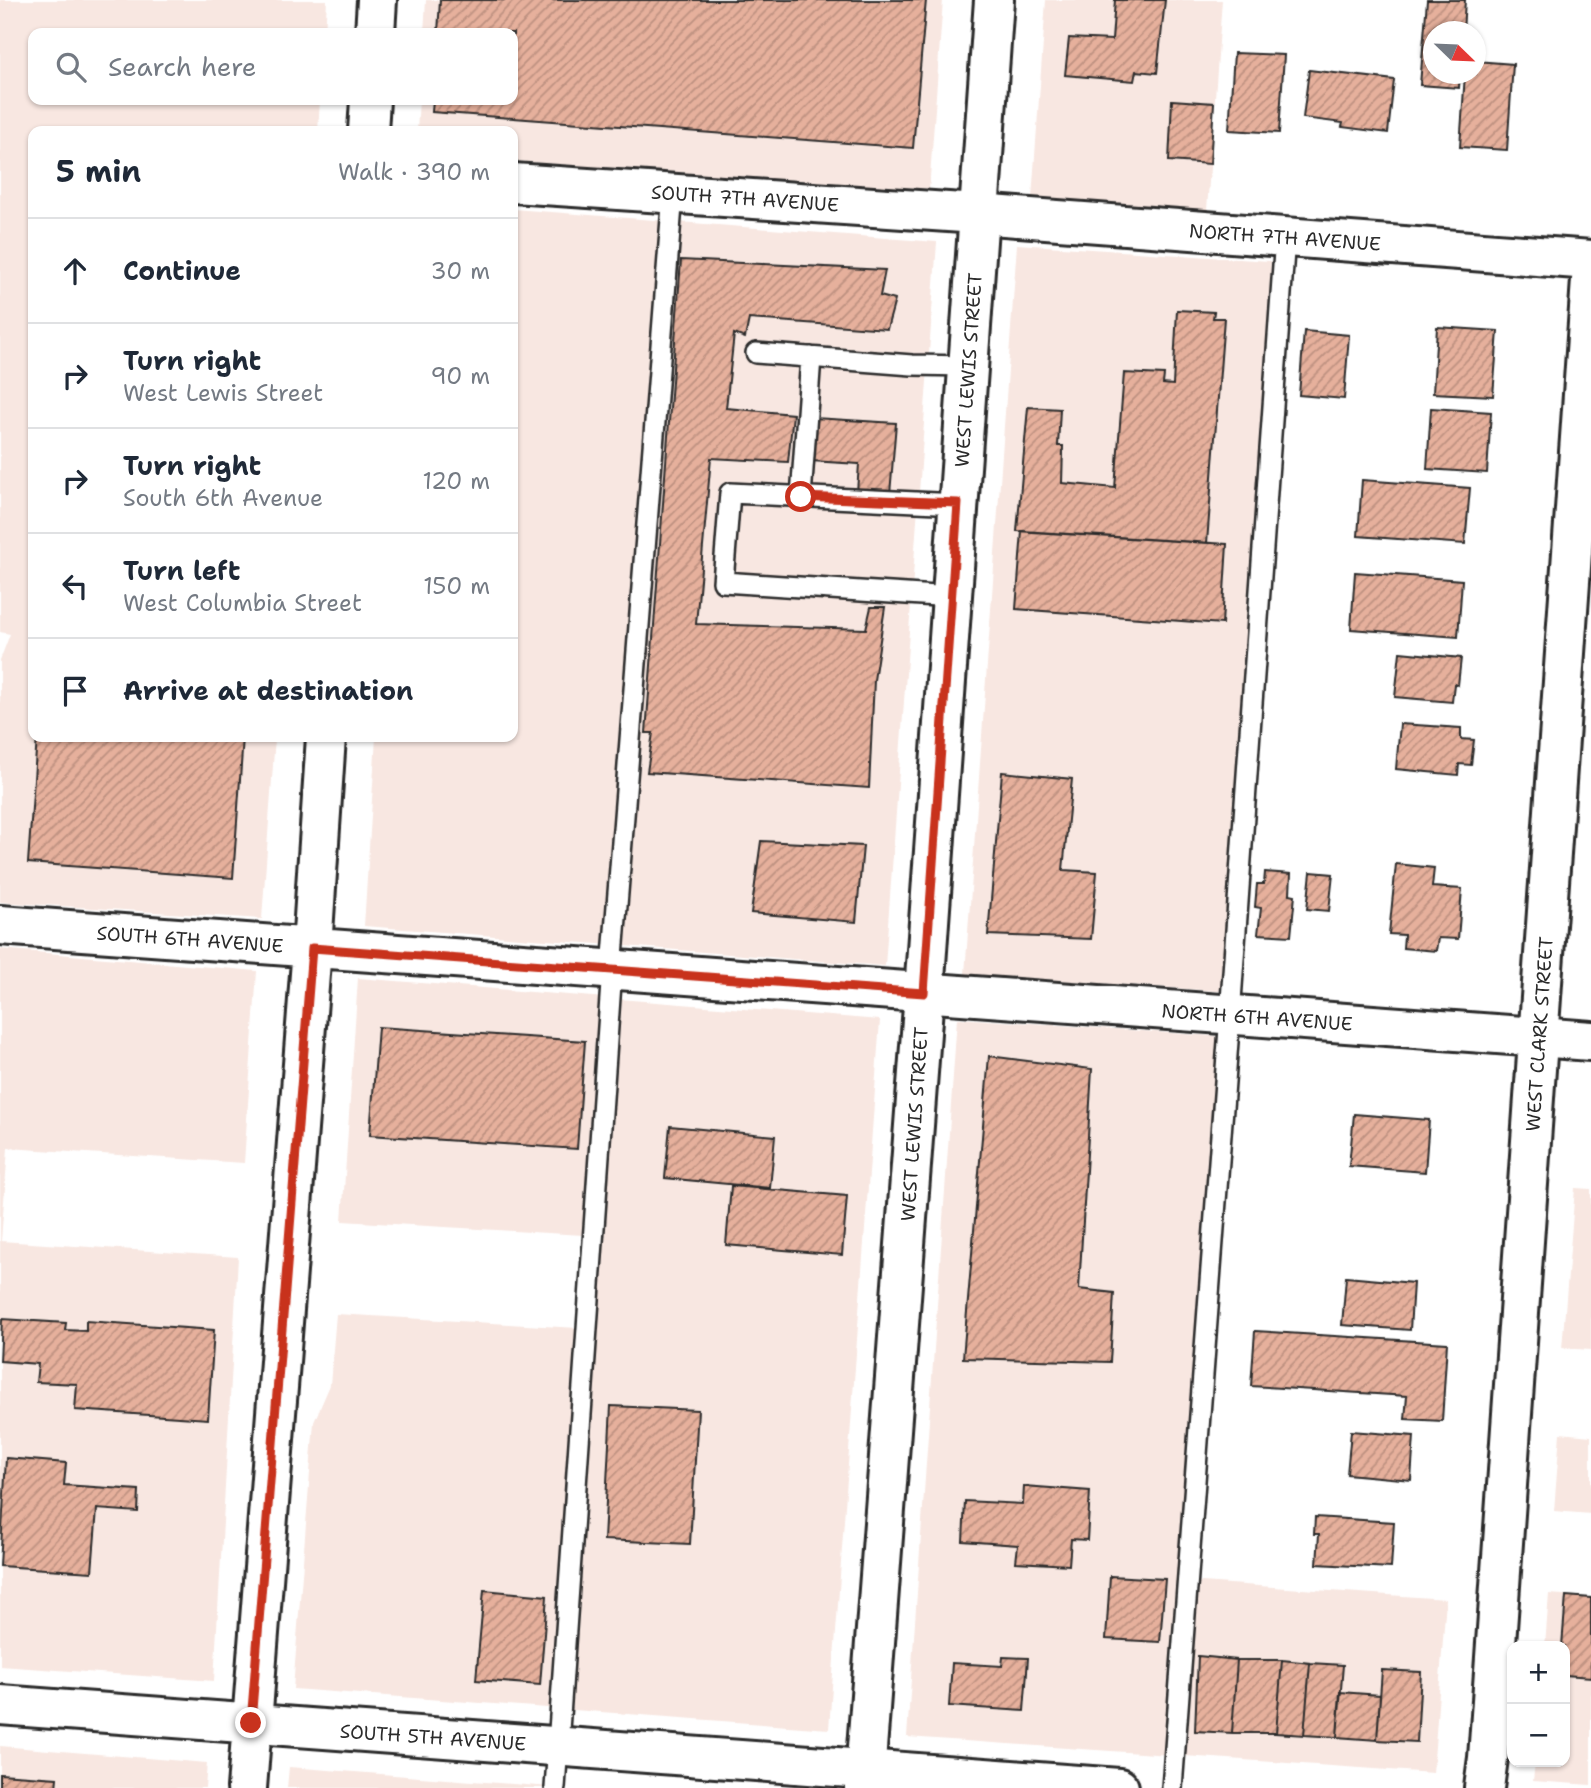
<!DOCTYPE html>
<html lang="en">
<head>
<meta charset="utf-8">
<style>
  :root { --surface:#fff; --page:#f2f2f3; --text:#1f2937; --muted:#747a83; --line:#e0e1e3 }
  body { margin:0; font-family:"Shantell Sans",sans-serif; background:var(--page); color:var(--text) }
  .controls { position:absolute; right:21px; bottom:21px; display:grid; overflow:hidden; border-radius:14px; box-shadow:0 2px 5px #0004 }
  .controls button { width:63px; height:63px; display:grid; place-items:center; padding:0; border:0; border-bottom:2px solid var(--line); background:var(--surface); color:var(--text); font:35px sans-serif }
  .compass { position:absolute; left:1423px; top:21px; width:63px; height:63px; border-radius:50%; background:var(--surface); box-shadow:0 2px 5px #0004; rotate:113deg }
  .stop { position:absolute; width:21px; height:21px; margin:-16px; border:5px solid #c8321e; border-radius:50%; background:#fff }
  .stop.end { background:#c8321e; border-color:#fff; box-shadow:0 2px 7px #0008 }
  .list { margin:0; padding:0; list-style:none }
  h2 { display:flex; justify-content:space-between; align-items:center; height:91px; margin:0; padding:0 28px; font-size:30px }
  h2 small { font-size:23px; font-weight:400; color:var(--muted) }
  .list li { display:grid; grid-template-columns:46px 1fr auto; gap:21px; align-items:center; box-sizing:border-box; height:105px; padding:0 28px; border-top:2px solid var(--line) }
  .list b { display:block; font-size:26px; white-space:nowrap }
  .list p { margin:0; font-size:23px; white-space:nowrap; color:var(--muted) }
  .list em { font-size:23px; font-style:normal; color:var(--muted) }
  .icon { flex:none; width:38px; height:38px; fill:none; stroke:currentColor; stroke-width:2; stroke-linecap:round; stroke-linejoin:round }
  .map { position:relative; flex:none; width:1591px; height:1788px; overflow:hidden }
  .search { position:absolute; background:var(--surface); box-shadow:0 2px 5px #0004; left:28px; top:28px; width:490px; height:77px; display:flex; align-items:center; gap:18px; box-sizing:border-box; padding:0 24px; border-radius:14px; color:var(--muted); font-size:26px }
  .panel { position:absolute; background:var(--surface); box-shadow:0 2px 5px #0004; left:28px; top:126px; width:490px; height:616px; border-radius:14px }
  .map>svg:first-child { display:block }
  .built { fill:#f8e7e1 }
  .building { fill:url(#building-hatch); stroke:#2b2b2b; stroke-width:2 }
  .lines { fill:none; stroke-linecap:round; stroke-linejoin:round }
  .service-casing { stroke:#2b2b2b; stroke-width:24 }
  .minor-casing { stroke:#2b2b2b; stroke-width:44 }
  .tertiary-casing { stroke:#2b2b2b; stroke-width:44 }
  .primary-casing { stroke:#2b2b2b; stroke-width:44 }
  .service { stroke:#fff; stroke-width:19 }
  .minor { stroke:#fff; stroke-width:38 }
  .tertiary { stroke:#fff; stroke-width:38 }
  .primary { stroke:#fff; stroke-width:38 }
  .route { stroke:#c8321e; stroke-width:9 }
  .labels { text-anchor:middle; stroke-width:7; stroke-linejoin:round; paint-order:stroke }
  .street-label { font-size:19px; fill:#2b2b2b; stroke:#fff }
</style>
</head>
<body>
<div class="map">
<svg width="1591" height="1788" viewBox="0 0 1591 1788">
  <defs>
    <pattern id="building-hatch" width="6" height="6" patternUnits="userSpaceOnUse" patternTransform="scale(1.75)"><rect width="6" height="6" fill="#e6b09c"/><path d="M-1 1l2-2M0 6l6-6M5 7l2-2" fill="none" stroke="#bb8f7f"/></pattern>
  </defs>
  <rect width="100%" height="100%" fill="#fff"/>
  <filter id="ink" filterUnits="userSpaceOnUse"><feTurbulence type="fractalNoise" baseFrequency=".0143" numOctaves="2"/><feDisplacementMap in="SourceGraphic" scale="14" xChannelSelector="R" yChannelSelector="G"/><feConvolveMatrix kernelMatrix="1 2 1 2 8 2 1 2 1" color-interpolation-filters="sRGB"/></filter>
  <g filter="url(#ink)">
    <path class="built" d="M0,0H327L325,33H33V100H320L318,131H33V737H275L262,919L0,902V660L10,634L0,632Z
      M426,0H943L929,191L513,161V131H417L419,100H513V33H424Z
      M1046,0H1222L1207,210L1032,198Z
      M513,209L937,242L885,966L364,926L376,737H513Z
      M1017,244L1282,262L1231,992L965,974Z
      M0,949L257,971L244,1163L8,1148L1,1241L238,1257L214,1681L0,1666Z
      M358,978L880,1020L829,1729L293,1689L314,1422L330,1385L336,1314L595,1329L601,1236L342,1221Z
      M957,1018L1226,1037L1188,1581L1446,1599L1433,1773L907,1737Z
      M1575,1188L1591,1189V1350L1562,1348Z
      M1560,1433L1591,1436V1514L1554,1511Z
      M1549,1594L1591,1597V1785L1533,1781L1535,1762H1565V1646H1545Z
      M0,1746L207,1763L205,1788H0Z
      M289,1767L564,1788H287Z"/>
    <path class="building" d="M440,0H926L913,148L432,112L433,100H513V33H438Z
      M1115,0H1165L1157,73L1136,71L1134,81L1065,75L1069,38L1112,40Z
      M1427,0H1465L1463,32H1434V74H1460L1459,88L1420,85Z
      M1234,53L1284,55L1279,133L1229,130Z
      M1476,61L1513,64L1507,150L1460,147L1465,74H1476Z
      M1309,70L1394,80L1388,133L1342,127L1343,123L1303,118Z
      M1172,100L1214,103L1210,164L1169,161Z
      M681,260L885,270L880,296L895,300L887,329L749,319L745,338L734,334L726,408L793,414L788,462L711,458L696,624L866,629L871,607H885L874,680L869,788L647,772L653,733H646Z
      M1177,310L1214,312L1213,318H1224L1207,543L1017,531L1028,407L1060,409L1058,446H1063L1062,483L1115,488L1124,373L1164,375L1163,384L1173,385Z
      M1437,327L1498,331L1493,396L1433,393Z
      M1304,331L1349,335L1344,399L1299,395Z
      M1431,408L1491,412L1487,473L1427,469Z
      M814,418L896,423L890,494L857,492L859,464L811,461Z
      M1362,480L1470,488L1465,544L1358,536Z
      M1022,531L1227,544L1222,624L1016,609Z
      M1355,572L1462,580L1458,637L1351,629Z
      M1400,652L1461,658L1458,685L1454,684L1452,702L1395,697Z
      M1400,724L1461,728V739L1474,740L1471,765L1459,764L1458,775L1396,769Z
      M37,737H243L233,878L28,863Z
      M1002,772L1072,779L1063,870L1097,872L1091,939L988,935Z
      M761,841L863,846L856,922L751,913Z
      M1396,864L1434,868L1432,887L1462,889L1458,939L1438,938L1436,951L1403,948L1404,935L1389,934Z
      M1265,872L1291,874L1290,894L1295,895L1291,936L1258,934L1261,908L1255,907L1257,884H1264Z
      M1311,872L1333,874L1329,911L1307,909Z
      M378,1027L585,1041L577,1149L370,1135Z
      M989,1056L1092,1069L1079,1289L1114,1293L1110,1362L963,1358Z
      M1354,1114L1429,1120L1425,1172L1349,1166Z
      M670,1126L775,1136L770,1188L665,1178Z
      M731,1186L847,1196L842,1255L726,1245Z
      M1346,1277L1413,1283L1410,1330L1342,1325Z
      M2,1319L66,1323L65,1330L86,1331V1321L214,1330L208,1419L75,1410L77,1384L36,1382L38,1364L0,1361Z
      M1255,1331L1447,1343L1442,1421L1405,1419L1407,1396L1251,1386Z
      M611,1406L698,1410L690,1544L604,1540Z
      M1351,1431L1414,1436L1411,1480L1347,1474Z
      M6,1458L66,1463L64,1485L139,1490L138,1512L97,1509L92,1572L0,1566Z
      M1024,1486L1090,1491L1087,1540L1071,1539L1069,1565L1016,1562L1018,1545L963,1541L965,1501L1023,1504Z
      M1315,1517L1394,1522L1391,1568L1317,1564L1319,1534H1314Z
      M1110,1576L1165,1579L1160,1642L1106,1639Z
      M484,1590L547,1596L540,1685L476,1680Z
      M1566,1596L1591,1598V1677L1565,1675V1646H1562Z
      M1198,1656L1237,1660L1232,1733L1195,1731Z
      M1003,1657L1028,1658L1024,1711L949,1706L952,1663L1002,1666Z
      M1237,1660H1282L1276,1733H1232Z
      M1282,1660L1310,1663L1304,1735L1276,1733Z
      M1310,1663L1343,1665L1337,1737L1304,1735Z
      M1382,1670L1421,1672L1417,1742L1377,1740Z
      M1340,1692L1380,1695L1377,1740L1337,1737Z
      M0,1774L57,1778L56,1788H0Z"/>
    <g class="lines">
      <g class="service-casing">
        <path id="service" d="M756,353L912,365L968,366
          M801,497L811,357
          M952,597L723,582L730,493L958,504
          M555,1788L612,969L673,193
          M1172,1788L1230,1015L1285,237"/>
      </g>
      <g class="minor-casing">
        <path id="minor" d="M1538,1037L1591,1041"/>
      </g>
      <g class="tertiary-casing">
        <path id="tertiary" d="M375,33L377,0
          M368,131L370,100
          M513,183L978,214L1591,260
          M0,925L1538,1037
          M0,1705L1119,1788
          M247,1788L312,948L326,737
          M1484,1788L1488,1758L1591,280"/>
      </g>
      <g class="primary-casing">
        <path id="primary" d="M864,1788L924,993L994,0"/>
      </g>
      <use href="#service" class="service"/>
      <use href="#minor" class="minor"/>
      <use href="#tertiary" class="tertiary"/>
      <use href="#primary" class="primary"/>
    </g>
  </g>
  <g class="lines" filter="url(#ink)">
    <path class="route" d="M251,1723L312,948L924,993L958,503L801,497"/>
  </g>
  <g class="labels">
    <g class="street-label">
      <text transform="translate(745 198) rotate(4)" y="7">SOUTH 7TH AVENUE</text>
      <text transform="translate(1285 237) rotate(4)" y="7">NORTH 7TH AVENUE</text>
      <text transform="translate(968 370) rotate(-86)" y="7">WEST LEWIS STREET</text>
      <text transform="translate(190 939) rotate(4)" y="7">SOUTH 6TH AVENUE</text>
      <text transform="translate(1257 1017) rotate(4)" y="7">NORTH 6TH AVENUE</text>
      <text transform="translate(1539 1034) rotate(-86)" y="7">WEST CLARK STREET</text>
      <text transform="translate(914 1124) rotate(-86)" y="7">WEST LEWIS STREET</text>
      <text transform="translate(433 1737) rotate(4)" y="7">SOUTH 5TH AVENUE</text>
    </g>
  </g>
</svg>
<div class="controls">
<button>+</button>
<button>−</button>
</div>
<svg class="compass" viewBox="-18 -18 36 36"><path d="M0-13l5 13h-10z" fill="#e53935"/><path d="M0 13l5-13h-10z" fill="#747a83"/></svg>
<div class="stop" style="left:801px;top:497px"></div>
<div class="stop end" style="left:251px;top:1723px"></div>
<div class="search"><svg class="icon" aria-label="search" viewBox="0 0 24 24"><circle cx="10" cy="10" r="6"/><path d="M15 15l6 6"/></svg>Search here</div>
<section class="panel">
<h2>5 min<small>Walk · 390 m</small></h2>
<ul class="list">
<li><svg class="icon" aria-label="ahead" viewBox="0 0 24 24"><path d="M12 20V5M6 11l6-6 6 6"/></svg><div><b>Continue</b></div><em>30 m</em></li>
<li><svg class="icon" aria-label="right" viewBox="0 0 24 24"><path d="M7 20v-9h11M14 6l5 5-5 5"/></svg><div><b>Turn right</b><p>West Lewis Street</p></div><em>90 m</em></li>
<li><svg class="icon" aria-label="right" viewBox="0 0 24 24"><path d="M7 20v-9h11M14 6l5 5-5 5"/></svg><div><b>Turn right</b><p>South 6th Avenue</p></div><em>120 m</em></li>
<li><svg class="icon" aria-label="left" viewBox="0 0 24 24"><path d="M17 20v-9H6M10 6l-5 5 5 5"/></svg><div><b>Turn left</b><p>West Columbia Street</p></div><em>150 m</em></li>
<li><svg class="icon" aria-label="arrive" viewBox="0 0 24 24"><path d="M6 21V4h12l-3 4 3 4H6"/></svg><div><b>Arrive at destination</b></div></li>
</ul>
</section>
</div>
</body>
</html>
